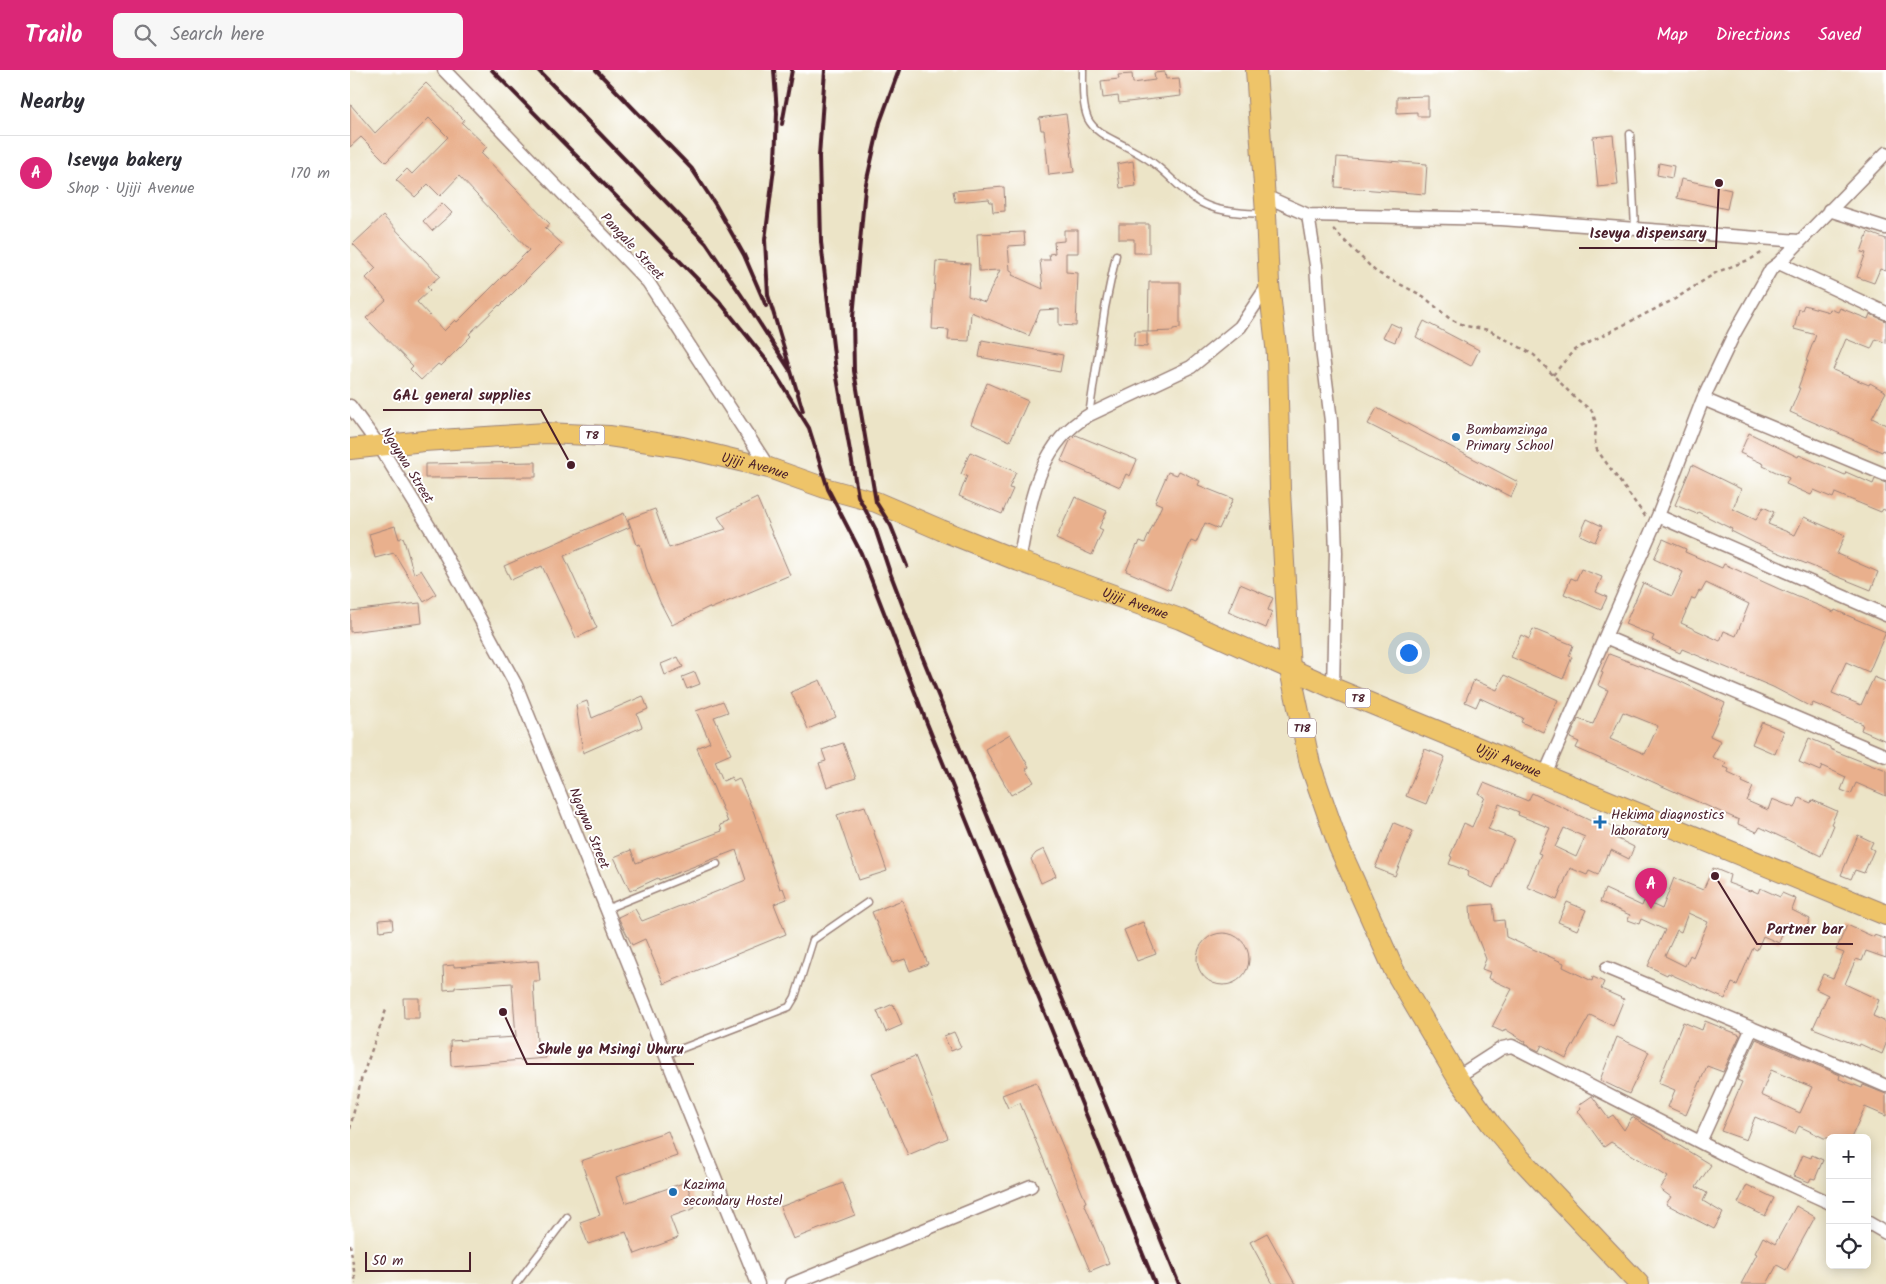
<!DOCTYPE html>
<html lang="en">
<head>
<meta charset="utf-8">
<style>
  :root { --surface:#fff; --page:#f7f7f7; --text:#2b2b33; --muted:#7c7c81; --line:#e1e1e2; --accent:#db2777 }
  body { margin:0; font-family:Kalam,sans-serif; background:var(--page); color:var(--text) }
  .controls { position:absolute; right:15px; bottom:15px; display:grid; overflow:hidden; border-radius:8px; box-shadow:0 2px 12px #0003 }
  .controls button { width:45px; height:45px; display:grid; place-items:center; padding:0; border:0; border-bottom:1px solid var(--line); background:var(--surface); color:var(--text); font:25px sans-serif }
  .scale { position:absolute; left:15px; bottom:12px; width:106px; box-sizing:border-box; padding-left:5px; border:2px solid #4a1f2b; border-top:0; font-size:14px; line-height:18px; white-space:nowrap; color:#4a1f2b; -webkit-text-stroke:4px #fff; paint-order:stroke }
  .you { position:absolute; left:1058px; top:582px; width:18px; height:18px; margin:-12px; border:4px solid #fff; border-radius:50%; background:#1a73e8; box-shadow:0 0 0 8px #1a73e833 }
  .badge { display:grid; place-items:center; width:32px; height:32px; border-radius:50%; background:var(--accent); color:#fff; font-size:16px; font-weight:700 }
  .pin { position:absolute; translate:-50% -41px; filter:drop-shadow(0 1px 2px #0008) }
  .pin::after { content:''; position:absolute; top:26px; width:18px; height:15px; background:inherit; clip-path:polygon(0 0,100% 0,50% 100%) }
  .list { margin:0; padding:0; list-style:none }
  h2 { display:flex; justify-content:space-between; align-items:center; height:65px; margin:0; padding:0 20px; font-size:21px }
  h2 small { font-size:16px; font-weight:400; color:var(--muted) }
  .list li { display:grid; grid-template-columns:32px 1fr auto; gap:15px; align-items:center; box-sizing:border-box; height:75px; padding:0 20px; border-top:1px solid var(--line) }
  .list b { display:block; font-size:19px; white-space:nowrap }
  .list p { margin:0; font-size:16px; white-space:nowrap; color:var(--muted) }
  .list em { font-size:16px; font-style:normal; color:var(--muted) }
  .icon { flex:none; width:28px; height:28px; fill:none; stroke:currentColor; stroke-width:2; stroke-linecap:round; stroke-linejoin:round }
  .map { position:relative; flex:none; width:1536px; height:1214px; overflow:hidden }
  header { display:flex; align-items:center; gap:30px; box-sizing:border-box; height:70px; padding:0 25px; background:var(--accent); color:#fff }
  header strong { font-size:24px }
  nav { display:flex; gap:28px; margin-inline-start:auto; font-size:18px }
  .search { width:350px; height:45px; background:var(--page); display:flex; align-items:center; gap:12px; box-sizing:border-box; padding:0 18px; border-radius:8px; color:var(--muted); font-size:19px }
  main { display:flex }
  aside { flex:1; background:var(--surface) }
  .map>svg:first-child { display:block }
  .building { fill:#e9b08d; fill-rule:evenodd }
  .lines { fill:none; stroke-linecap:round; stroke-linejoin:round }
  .service-casing { stroke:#9b8279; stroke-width:9 }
  .minor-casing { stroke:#9b8279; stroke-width:15 }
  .trunk-casing { stroke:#9b8279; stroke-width:22 }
  .path { stroke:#9b8279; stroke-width:2.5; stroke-dasharray:4 4; stroke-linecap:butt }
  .service { stroke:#fff; stroke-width:6 }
  .minor { stroke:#fff; stroke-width:12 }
  .trunk { stroke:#eec469; stroke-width:20 }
  .rail { stroke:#4a1f2b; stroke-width:4 }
  .poi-dot { fill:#1f6fb2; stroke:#fff; stroke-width:2 }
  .labels { text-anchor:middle; stroke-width:4; stroke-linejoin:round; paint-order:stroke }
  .shield { fill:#fff; stroke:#80626b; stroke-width:1 }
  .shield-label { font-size:12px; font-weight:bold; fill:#4a1f2b }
  .street-label { font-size:14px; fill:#4a1f2b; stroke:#fff }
  .poi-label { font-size:14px; fill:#4a1f2b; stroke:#fff; text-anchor:start }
  .leader { fill:none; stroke:#4a1f2b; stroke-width:2 }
  .callout-dot { fill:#4a1f2b; stroke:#fff; stroke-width:2 }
  .callout-label { font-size:15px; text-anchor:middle; font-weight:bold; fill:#4a1f2b; stroke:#fff; stroke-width:4; stroke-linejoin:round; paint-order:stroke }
</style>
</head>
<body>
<header>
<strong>Trailo</strong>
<div class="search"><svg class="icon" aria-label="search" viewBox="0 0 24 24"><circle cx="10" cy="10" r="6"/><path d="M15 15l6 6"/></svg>Search here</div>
<nav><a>Map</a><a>Directions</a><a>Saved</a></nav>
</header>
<main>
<aside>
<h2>Nearby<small></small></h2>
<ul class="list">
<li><span class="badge">A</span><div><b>Isevya bakery</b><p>Shop · Ujiji Avenue</p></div><em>170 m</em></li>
</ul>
</aside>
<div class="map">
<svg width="1536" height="1214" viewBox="0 0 1536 1214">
  <rect width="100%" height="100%" fill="#fff"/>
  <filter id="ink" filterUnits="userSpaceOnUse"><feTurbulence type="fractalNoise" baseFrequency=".02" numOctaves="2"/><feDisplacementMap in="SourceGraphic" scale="10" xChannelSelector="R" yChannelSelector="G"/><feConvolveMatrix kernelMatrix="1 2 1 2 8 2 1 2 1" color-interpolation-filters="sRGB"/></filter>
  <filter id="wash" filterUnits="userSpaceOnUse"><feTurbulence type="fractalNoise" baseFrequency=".0096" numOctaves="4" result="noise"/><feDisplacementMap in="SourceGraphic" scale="20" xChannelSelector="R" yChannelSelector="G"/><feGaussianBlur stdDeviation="1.12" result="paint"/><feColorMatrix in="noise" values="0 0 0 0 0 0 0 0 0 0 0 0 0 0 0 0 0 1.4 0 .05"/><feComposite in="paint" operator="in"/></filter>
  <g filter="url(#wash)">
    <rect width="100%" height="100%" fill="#ece4c7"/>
    <g id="blocks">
      <path class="building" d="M815,2L816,9L829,8L831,26L769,33L768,26L753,28L751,11L769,9L768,5L782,4L783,13L805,10L804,3Z
        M76,13L114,50L112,53L137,77L131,83L200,154L195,158L212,174L150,236L149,235L119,264L121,266L91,296L88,294L71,310L60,299L63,296L16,248L36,230L16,208L26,198L3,174L33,146L90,206L77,217L80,220L67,232L94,261L105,250L107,252L179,180L109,106L90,126L78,114L65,127L46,110L57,99L62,104L98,67L79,48L36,92L11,67L0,77V34L25,63Z
        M1078,26V46H1067V42L1047,43V27Z
        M716,44L724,102L699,105L694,60H691L689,48Z
        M1263,65L1268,115L1248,117L1243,67Z
        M987,87L1077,94L1075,124L985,117Z
        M783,91L786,116L770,118L767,94Z
        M1309,93L1324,96L1322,108L1307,105Z
        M1331,109L1381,120L1377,139L1327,128Z
        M654,117L655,141L643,142L642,132H640L639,129L605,132L603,121Z
        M92,133L102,143L82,161L73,151Z
        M769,154H799V183H784V169H769Z
        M714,160H728V183H716V202L728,203L726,256L709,255V239L690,240L679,266L621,242L619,271L598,270L599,260L582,259L586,191L620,194L618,226L635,232L650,200L629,201L627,164L674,162L675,175L658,176L660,200L664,202L662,205L693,219L690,190H700L699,184L705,183L704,172L714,171Z
        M1518,162L1536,169V201L1530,199L1524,213L1507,207L1516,183L1511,182Z
        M799,212H830V258L823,259V261L798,262Z
        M1454,235L1479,242L1480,239L1488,242L1490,238L1518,249L1520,244L1536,251V273L1526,269L1521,279L1496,269L1483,300L1519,315L1520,313L1536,322L1522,348L1536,355V382L1533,380L1532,382L1440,342L1450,318H1448L1458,291H1456L1466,265L1444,259L1449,239L1452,240Z
        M1074,251L1129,280L1121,296L1066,267Z
        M1040,253L1051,258L1045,272L1033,267Z
        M785,261H797V277L784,276Z
        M632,270L713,285L710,302L629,287Z
        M637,313L678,331L660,371L621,354Z
        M1027,338L1168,412L1161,427L1018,354Z
        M1399,363L1448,387L1449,385L1495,405L1496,402L1523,414L1525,409L1536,413V441L1533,439L1531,442L1485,423L1483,428L1464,420L1461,425L1436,414L1439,408L1413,396L1414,394L1390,383Z
        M726,365L787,390L780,406L776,404L770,417L711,391L720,371Z
        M620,382L666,402L659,418L663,419L652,444L609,426L617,406L611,404Z
        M186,392V407L75,408V394Z
        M1342,395L1391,419L1383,439L1406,450L1413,437L1424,442L1418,454L1445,465L1454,447L1495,465L1487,484L1528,502L1521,520L1405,473L1381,461L1382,459L1348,442L1347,444L1325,435Z
        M829,401L850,411L848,415L883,429L869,459L855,453L846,473L841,471L820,520L776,501L787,475L788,476L790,471L795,473L812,435L805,432L818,402L827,405Z
        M725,427L757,441L749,458L753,460L742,485L706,469Z
        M407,428L440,505L360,539L359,537L322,555L310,532L296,497L290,474L287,475L278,449L305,439L319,478L376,459L368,447Z
        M274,443L280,457L214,486L247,558L226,568L192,496L161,510L154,496Z
        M1237,449L1252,456L1245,472L1230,465Z
        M45,456L49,469L53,467L64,504L71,500L86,524L74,532L44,483L25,488L19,464Z
        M1313,469L1336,479L1335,482L1372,498L1374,494L1429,519L1484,542L1485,540L1536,562L1519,602L1496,592L1482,623L1511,635L1524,607L1536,612V671L1511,660L1513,654L1463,633L1461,637L1423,617L1332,579L1330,583L1302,570L1304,566L1275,554L1293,513L1322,526L1333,502L1304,489ZM1356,513L1399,534L1386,566L1374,561L1370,571L1331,553L1342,528L1345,529L1349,521L1351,522Z
        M1231,499L1252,507L1246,522L1257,527L1251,540L1214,524L1221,508L1226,510Z
        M890,514L923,528L918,540L922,542L916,558L878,542Z
        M70,533L72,553L0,562V541Z
        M1183,559L1223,575L1219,586L1222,587L1213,609L1161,587L1171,565L1179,569Z
        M1259,584L1327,610L1375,633L1360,666L1371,671L1362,687L1376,693L1374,697L1379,699L1378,703L1393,710L1392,712L1403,717L1397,731L1418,740L1422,729L1445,738L1449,728L1461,733L1462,730L1487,741L1481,754L1484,755L1471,786L1410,757L1407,762L1388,754L1389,750L1371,742L1226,678L1229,672L1220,668L1228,649L1243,654L1258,620L1248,615L1253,603L1251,602ZM1273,642L1308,656L1295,684L1260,669Z
        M328,587L333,597L315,605L311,594Z
        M345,602L350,614L337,619L332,607Z
        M1154,605L1208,630L1193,662L1171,652L1173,648L1130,628L1126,637L1115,632L1124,610L1147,620Z
        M470,610L486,647L458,659L441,622Z
        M293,626L298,639L287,644L292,657L233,683L226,635L237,631L242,648Z
        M373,631L378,642L364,647L381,684L365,691L373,711L382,707L383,711L389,708L404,743L430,819L433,818L437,829L424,834L436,864L314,914L295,869L282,875L268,847L285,839L292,851L396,810L386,780L309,810L308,808L280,821L264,787L281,780L286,793L372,761L370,755L378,752L347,678L360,672L346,641Z
        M1412,652L1434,661L1425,684L1402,674Z
        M660,664L679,697L676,699L684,712L661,725L635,679Z
        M1459,668L1480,677V679L1536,701V726L1506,713L1501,724L1491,720L1496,707L1472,696L1470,701L1449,692Z
        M493,673L506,708L477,717L469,693L476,691L472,680Z
        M1075,679L1095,687L1076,734L1056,726Z
        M1134,713L1178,731L1182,723L1241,751L1243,748L1270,759L1266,768L1284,777L1279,789L1261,780L1259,786L1257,785L1248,805L1239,801L1237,805L1220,798L1207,830L1196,825L1177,817L1191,784L1188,783L1200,758L1168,745L1169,742L1149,734L1138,759L1164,769L1143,818L1117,806L1119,802L1099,794L1102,787L1100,786L1114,753L1122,757L1135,727L1129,724ZM1214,758L1235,767L1226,787L1205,777Z
        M515,736L537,801L509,810L487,745Z
        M1044,753L1063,761L1045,806L1025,798Z
        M1508,765L1523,772L1520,778L1524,780L1514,803L1505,800L1501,809L1491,805Z
        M694,779L706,806L691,813L681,789L686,783Z
        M1363,798L1380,805L1378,813L1400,821L1401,820L1408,823L1410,818L1430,827L1432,823L1446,829L1442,840L1460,849L1455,861L1436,853L1429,873L1413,866L1407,880L1403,878L1387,915L1382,913L1375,929L1318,903L1317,905L1298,896L1315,860L1291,849L1289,854L1278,850L1280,845L1250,832L1255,819L1292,836L1294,831L1312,839L1324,808L1353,820ZM1338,843L1358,852L1343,887L1340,885L1335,896L1315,886L1327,860L1331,862Z
        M552,830L578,894L560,901L555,889L543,893L522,842Z
        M1217,832L1236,840L1227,860L1208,852Z
        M1143,834L1145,851L1154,850L1156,867L1214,893L1213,897L1242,911L1243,907L1254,912L1251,919L1274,929L1263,956L1240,945L1216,988L1192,975L1189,981L1175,974L1176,972L1155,959L1153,962L1142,957L1162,919L1138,908L1140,902L1132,899L1136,889L1121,851L1120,836Z
        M42,849L43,859L30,861L29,850Z
        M793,852L806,884L787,891L774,860Z
        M1497,855L1524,867V865L1536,869V888L1516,881L1512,891L1506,889L1495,914L1529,930L1523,946L1536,952V974L1532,984L1510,974L1509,976L1463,958L1478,925L1466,919L1473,904L1483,908L1494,883L1486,880Z
        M847 889a26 26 0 1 1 52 0a26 26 0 1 1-52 0Z
        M188,891L190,911H183L187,972H195L196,988L101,996L100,971L166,967L162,913L105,917V919L94,920L93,896L104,895V897Z
        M53,928H69V948H54Z
        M543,934L552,955L536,962L527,941Z
        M1355,951L1390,965L1373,1002L1357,996L1336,1045L1318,1037L1325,1020L1308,1013L1333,952L1352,960Z
        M604,962L611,977L601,981L594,966Z
        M1267,967L1299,982L1279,1024L1250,1010Z
        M1406,969L1490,1005L1489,1009L1512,1018L1513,1015L1536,1024V1046L1515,1037L1501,1068H1474L1449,1056L1445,1064L1405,1047L1396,1070L1371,1061L1392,1012L1387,1010ZM1421,1000L1462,1017L1450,1043L1411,1025Z
        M565,986L598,1068L558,1085L522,1003Z
        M686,1012L736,1132L734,1133L759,1193L740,1201L670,1033L658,1038L652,1025Z
        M1242,1026L1258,1048L1263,1045L1274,1060L1282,1047L1361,1095L1346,1117L1357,1123L1353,1131L1373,1143L1364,1159L1316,1134L1321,1127L1310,1119L1318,1107L1261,1072L1254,1077L1228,1041L1231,1038L1229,1035Z
        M318,1061L327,1086L266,1107L275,1133L336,1112L345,1138L320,1147L328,1168L285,1184L276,1162L238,1174L230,1152L250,1145L231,1091Z
        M1453,1085L1461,1088L1462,1085L1473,1090L1465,1109L1461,1108L1459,1112L1444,1106Z
        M493,1113L505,1145L443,1169L430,1137Z
        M1397,1115L1424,1128L1415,1146L1388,1133Z
        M1446,1136L1465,1147L1436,1200L1427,1195L1417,1214H1391L1407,1184L1405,1183L1413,1167L1425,1174Z
        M917,1163L945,1214H923L900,1172Z"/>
    </g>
  </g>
  <g filter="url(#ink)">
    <use href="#blocks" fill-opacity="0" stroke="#9b8279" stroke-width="1"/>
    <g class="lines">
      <g class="service-casing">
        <path id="service" d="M733,0C733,16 732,35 738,49C745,63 762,69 775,76C786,82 798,88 807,96C825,110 839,130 861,137C878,143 897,143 914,144
          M1280,64L1285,158
          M739,345L755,238L766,185
          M256,839L367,794
          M315,985L439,937L445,927L463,870L518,832
          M166,1214L217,1147"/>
      </g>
      <g class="minor-casing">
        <path id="minor" d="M94,0L298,212L419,398
          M915,126L958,145L1151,149L1449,171
          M1479,140L1536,158
          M958,145L966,195L972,279L981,351L986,483L983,618
          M1429,193L1536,243
          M1353,329L1536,405
          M0,336L30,377L85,466L166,615L408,1214
          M1308,446L1536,545
          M669,491C680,436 686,375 739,345L841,297L890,257L919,214
          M1255,567L1536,686
          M1195,704L1308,446L1353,329L1384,264L1421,199L1429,193L1536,83
          M1257,898L1423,967L1536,1016
          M1107,1007L1152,978L1162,976L1379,1087L1480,1133
          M1350,1072L1402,958
          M1517,1152L1536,1163
          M442,1214L681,1116"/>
      </g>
      <g class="trunk-casing">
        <g id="trunk">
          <path d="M906,0L916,144L919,214L927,285L930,421L940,600L960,694L989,777L1044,900L1107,1007L1141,1054L1169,1087L1289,1214"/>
          <path id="s1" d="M0,379L74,371L196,363L259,366L332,377L419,398L478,419L526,432L591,460L669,491L830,549L983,618L1536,845"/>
        </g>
      </g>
      <path class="path" d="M983,159L1026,202L1073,226L1100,249L1116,256L1139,260L1184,285L1224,327L1242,341L1246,353L1245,372L1247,380L1295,446
        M1203,305L1224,280L1325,229L1367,202L1401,189L1413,182
        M0,1059L11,1010L36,940
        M0,1174L6,1214"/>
      <use href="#service" class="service"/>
      <use href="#minor" class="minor"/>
      <use href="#trunk" class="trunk"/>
      <path class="rail" d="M142,0L369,231L418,292L459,358L478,419L511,483L576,651L805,1214
        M188,0L356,173L396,232L441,302
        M246,0L342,99L365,134L394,185L416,236
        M424,0L427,43L425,90L415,170L418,225L453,341
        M475,0L469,86L471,172L486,302L508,426L525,458L539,500L572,586L829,1214
        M549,0L530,52L515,118L503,247L504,301L526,432L541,456L557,496
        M432,54L442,0"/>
    </g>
  </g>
  <g class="poi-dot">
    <circle cx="1106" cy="367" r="5"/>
    <path d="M1247.5 744.5h5v5h5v5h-5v5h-5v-5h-5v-5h5z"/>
    <circle cx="323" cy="1122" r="5"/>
  </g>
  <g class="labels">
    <g class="shield">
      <rect x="229.5" y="355.5" width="25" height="19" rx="4"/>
      <rect x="995.5" y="618.5" width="25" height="19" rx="4"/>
      <rect x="938" y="648.5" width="28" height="19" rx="4"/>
    </g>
    <g class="shield-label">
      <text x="242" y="369">T8</text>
      <text x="1008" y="632">T8</text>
      <text x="952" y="662">T18</text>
    </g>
    <g class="street-label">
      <text transform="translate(283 176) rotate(47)" y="5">Pangale Street</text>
      <text transform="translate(58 395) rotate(58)" y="5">Ngoywa Street</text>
      <text dy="5" stroke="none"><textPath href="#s1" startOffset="409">Ujiji Avenue</textPath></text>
      <text dy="5" stroke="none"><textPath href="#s1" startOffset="814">Ujiji Avenue</textPath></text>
      <text dy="5" stroke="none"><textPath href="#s1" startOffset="1219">Ujiji Avenue</textPath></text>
      <text transform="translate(240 758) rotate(68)" y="5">Ngoywa Street</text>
    </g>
    <g class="poi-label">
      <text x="1116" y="364">Bombamzinga<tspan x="1116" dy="16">Primary School</tspan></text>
      <text x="1261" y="749">Hekima diagnostics<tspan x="1261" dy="16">laboratory</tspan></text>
      <text x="333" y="1119">Kazima<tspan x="333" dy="16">secondary Hostel</tspan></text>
    </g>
  </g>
  <path class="leader" d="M1369 113L1366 178H1229M221 395L191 340H33M1365 806L1407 874H1503M153 942L177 994H344"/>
  <g class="callout-dot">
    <circle cx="1369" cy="113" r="5"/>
    <circle cx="221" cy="395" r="5"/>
    <circle cx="1365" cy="806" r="5"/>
    <circle cx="153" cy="942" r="5"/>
  </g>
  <g class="callout-label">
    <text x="1298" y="168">Isevya dispensary</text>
    <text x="112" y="330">GAL general supplies</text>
    <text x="1455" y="864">Partner bar</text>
    <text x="260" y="984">Shule ya Msingi Uhuru</text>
  </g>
</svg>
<div class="controls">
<button>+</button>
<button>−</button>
<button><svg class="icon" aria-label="locate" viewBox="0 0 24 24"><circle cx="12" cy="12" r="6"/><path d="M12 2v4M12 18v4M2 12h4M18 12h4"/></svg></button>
</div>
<div class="scale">50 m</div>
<div class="you"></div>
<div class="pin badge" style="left:1301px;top:839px">A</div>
</div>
</main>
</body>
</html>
